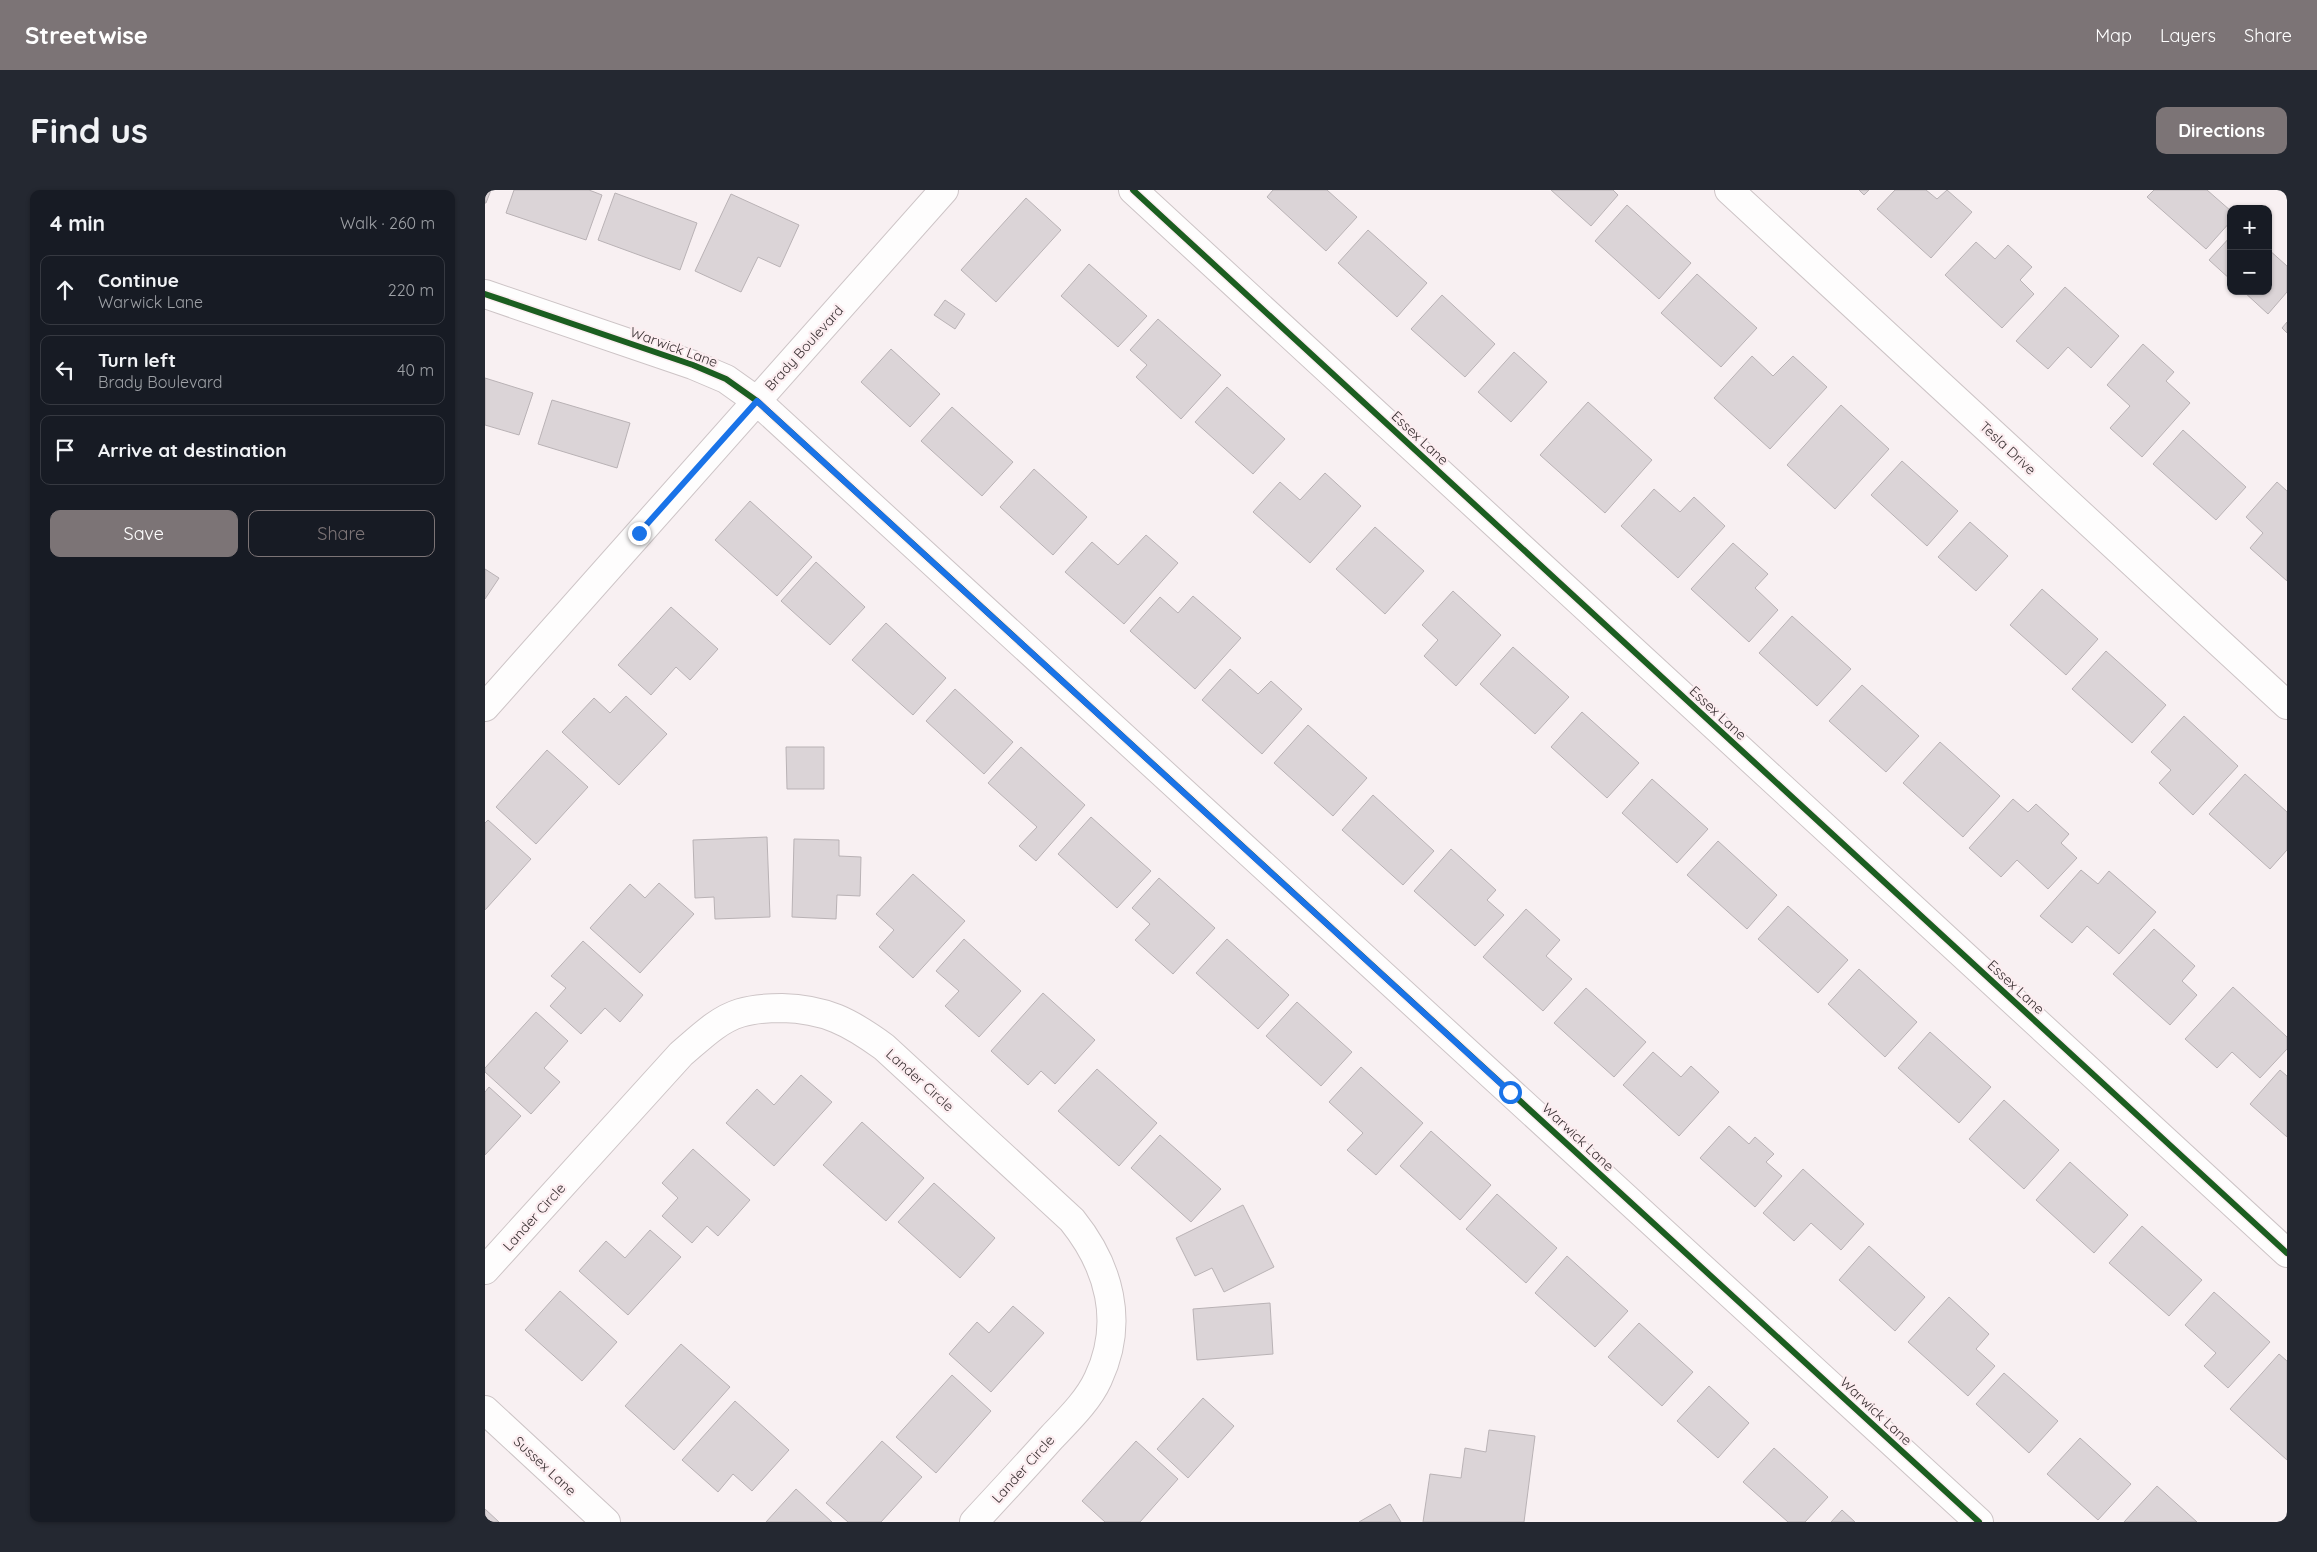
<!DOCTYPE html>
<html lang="en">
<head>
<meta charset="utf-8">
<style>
  :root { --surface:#171b24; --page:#242831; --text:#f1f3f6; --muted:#9ea1a6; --line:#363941; --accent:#7c7476 }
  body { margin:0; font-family:Quicksand,sans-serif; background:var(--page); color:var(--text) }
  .controls { position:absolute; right:15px; top:15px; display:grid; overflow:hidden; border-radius:10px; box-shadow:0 1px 4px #0004 }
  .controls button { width:45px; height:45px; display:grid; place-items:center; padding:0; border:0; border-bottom:1px solid var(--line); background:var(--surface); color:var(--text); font:25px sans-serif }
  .stop { position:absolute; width:15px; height:15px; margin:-11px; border:4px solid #1a73e8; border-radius:50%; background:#fff }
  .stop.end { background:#1a73e8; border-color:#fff; box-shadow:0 1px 5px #0008 }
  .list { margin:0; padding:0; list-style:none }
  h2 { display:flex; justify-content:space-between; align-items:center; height:65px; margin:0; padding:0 20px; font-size:21px }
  h2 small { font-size:16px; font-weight:400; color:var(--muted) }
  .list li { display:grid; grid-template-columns:32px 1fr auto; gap:15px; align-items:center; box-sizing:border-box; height:70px; margin:0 10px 10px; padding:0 10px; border:1px solid var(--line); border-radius:10px }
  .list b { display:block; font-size:19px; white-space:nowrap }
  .list p { margin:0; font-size:16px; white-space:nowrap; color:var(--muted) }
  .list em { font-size:16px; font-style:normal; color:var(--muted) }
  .actions { display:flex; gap:10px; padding:15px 20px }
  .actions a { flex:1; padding:11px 0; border:1px solid var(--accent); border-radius:10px; text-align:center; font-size:18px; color:var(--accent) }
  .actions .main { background:var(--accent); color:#fff }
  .icon { flex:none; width:28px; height:28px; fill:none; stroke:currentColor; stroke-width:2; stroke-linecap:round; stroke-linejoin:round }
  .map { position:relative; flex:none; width:1802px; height:1332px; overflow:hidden; border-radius:10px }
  header { display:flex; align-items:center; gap:30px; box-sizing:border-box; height:70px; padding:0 25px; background:var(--accent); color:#fff }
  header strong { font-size:24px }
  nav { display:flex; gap:28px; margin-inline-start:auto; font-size:18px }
  .intro { display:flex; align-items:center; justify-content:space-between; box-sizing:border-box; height:120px; padding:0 30px }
  h1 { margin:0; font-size:35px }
  .button { padding:12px 22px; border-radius:10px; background:var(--accent); color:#fff; font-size:18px; font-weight:700 }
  main { display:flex; gap:30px; padding:0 30px }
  aside { flex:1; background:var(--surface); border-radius:10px; box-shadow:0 1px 4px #0004 }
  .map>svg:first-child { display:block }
  .building { fill:#dbd4d7; stroke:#b9b2b5 }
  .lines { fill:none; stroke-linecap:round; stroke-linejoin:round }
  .street-casing { stroke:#cdc4c6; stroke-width:30 }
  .street { stroke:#fefdfd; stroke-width:28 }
  .cycleway-casing { stroke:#fcedf0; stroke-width:9 }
  .cycleway { stroke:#1b5e20; stroke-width:6 }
  .route { stroke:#1a73e8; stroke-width:6 }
  .labels { text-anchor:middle; stroke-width:4.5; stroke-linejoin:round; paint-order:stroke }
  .street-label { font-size:14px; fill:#3a3133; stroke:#fcedf0 }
</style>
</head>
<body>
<header>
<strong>Streetwise</strong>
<nav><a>Map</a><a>Layers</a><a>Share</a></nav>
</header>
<div class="intro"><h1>Find us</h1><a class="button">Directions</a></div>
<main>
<aside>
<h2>4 min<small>Walk · 260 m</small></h2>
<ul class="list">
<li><svg class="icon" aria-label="ahead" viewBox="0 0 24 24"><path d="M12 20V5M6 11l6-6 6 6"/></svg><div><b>Continue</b><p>Warwick Lane</p></div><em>220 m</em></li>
<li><svg class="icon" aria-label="left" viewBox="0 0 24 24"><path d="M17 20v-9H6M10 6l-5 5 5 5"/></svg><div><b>Turn left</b><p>Brady Boulevard</p></div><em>40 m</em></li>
<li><svg class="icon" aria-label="arrive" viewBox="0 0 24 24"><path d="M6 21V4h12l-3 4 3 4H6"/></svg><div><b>Arrive at destination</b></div></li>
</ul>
<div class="actions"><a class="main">Save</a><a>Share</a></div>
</aside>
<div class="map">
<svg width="1802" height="1332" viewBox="0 0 1802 1332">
  <rect width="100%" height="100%" fill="#f8f0f2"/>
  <path class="building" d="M0,0H6L1,13H0Z
    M29,0H104L117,5L101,50L21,23Z
    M788,0H842L872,27L841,61L782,7Z
    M1066,0H1128L1133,5L1106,36Z
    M1374,0H1384L1379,5Z
    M1410,0H1441L1452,9L1462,0L1487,22L1446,68L1392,19Z
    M1669,0H1722L1746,21V31L1721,59L1662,7Z
    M130,3L212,33L195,80L113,50Z
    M246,4L314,35L295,77L273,67L256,102L210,81Z
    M541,8L576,40L511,112L476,80Z
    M1142,15L1206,73L1174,109L1110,51Z
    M883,40L942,93L912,127L853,73Z
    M1746,46V90L1724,70Z
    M1491,52L1510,69L1523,55L1547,77L1535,90L1549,104L1517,138L1460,85Z
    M1783,59L1802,76V102L1783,124L1758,101H1783Z
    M604,74L662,126L633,157L576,106Z
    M1212,84L1272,138L1236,177L1176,123Z
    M1580,97L1634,146L1606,178L1583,157L1563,179L1531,151Z
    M957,105L1010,154L980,187L926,139Z
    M460,110L480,124L470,139L449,125Z
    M673,129L736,185L696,229L651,187L662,175L645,160Z
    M1802,132V143L1797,138Z
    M1658,154L1689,182L1681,191L1705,213L1657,267L1625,238L1645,216L1622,195Z
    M406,159L455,204L425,237L376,192Z
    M1029,162L1062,192L1026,232L993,202Z
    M1267,166L1288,186L1308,166L1342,197L1285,259L1229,208Z
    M0,188L48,203L34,245L0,235Z
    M742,197L800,249L768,284L710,232Z
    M67,210L145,233L132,278L53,254Z
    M1103,212L1167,270L1120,323L1055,265Z
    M1356,215L1404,259L1350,319L1302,275Z
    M467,217L528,272L497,306L436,251Z
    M1698,240L1761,297L1731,330L1668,274Z
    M1417,271L1473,321L1442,356L1386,305Z
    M549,279L602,327L568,365L515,317Z
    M840,283L876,316L825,373L768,322L795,292L815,310Z
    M1792,292L1802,301V391L1765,358L1778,343L1761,327Z
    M1169,299L1195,322L1209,307L1240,336L1193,388L1136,336Z
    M265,311L327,367L292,406L230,350Z
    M1485,332L1523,366L1491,401L1453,367Z
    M890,337L939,381L900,424L851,379Z
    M661,345L693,373L639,434L580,382L607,352L633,375Z
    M1248,353L1283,384L1270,398L1293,420L1264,452L1206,399Z
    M331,372L380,417L345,455L296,411Z
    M0,379L14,388L0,409Z
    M1557,399L1613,449L1581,485L1525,435Z
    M968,401L1016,445L971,496L939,466L953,450L937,435Z
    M708,406L756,448L710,499L645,441L675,407L693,423Z
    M186,417L233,459L205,490L191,477L166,505L133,475Z
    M1307,426L1366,479L1332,516L1274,463Z
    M401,433L461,488L428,525L367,470Z
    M1028,457L1084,507L1050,544L995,494Z
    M1621,461L1681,515L1647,553L1587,499Z
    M745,479L773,504L786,491L817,519L777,564L717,510Z
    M1377,495L1434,546L1401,582L1344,531Z
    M470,499L528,552L499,584L441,531Z
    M141,506L182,544L134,595L77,542L109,508L125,523Z
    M1097,522L1154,573L1122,608L1066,557Z
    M1699,526L1753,576L1708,625L1674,593L1686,580L1666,562Z
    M823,535L882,588L848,626L789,573Z
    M1455,552L1515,606L1478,647L1418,593Z
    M301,557H339V599H302Z
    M536,557L600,615L551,671L534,656L552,637L503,593Z
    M62,560L103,597L51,654L11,617Z
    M1760,584L1802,622V660L1785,679L1724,624Z
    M1167,589L1223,639L1192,673L1137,623Z
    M888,605L949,661L918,695L857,640Z
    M1528,609L1543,622L1551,614L1584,644L1576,653L1592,668L1563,699L1532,670L1516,687L1484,658Z
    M606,627L666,681L632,718L573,664Z
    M3,630L46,669L0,720V633Z
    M282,647L285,727L230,729L229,707L210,708L208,650Z
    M309,649L354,650V666L376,667L375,706L352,705L351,729L307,727Z
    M1233,651L1292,705L1262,739L1202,685Z
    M966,659L1011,700L1002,710L1019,725L990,756L929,701Z
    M1596,680L1613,694L1624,681L1671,722L1634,764L1602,736L1587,753L1555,726Z
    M428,684L480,731L428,788L394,757L409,740L391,724Z
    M674,688L730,738L688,784L650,750L665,734L647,718Z
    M174,693L209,724L155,783L105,738L145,694L160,708Z
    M1303,716L1363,770L1333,803L1273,749Z
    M1041,719L1075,750L1061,766L1087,789L1058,821L998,767Z
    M1669,739L1710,776L1697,791L1712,805L1685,835L1628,784Z
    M479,749L536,801L494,847L460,816L474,801L451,781Z
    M742,749L804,805L773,839L711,783Z
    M98,751L158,805L135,832L120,818L96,844L65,816L81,798L66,786Z
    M1374,779L1432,832L1400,867L1343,814Z
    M1748,797L1802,847V859L1775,888L1747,862L1732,878L1700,849Z
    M1101,798L1161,852L1129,887L1069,833Z
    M558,803L610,850L570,894L556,881L543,895L506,861Z
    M812,812L867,862L836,896L781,846Z
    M51,822L83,851L59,878L75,892L46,924L0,882V878Z
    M1445,842L1506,897L1474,933L1413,878Z
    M1168,862L1196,887L1206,876L1234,902L1194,946L1138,895Z
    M876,877L938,933L891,985L862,960L878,943L844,912Z
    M612,879L672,933L634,976L573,921Z
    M1795,880L1802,886V947L1765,914Z
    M316,885L347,912L289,976L241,933L272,899L289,915Z
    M4,897L36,926L0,965V902Z
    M1519,910L1574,960L1539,999L1484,949Z
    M377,932L439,988L401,1031L338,975Z
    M1244,936L1264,954L1270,947L1289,964L1281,972L1297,986L1270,1017L1215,968Z
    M946,941L1006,995L975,1030L915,976Z
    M675,945L736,999L706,1032L646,978Z
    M208,959L265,1010L233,1046L222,1036L207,1053L177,1026L193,1008L177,993Z
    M1585,972L1643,1025L1609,1063L1551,1010Z
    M1318,979L1379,1034L1356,1060L1326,1033L1309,1051L1278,1023Z
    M449,993L510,1048L475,1088L413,1032Z
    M1012,1004L1072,1058L1041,1093L981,1039Z
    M758,1015L789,1077L739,1102L727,1078L710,1086L691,1048Z
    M1657,1036L1717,1090L1684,1126L1624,1073Z
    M165,1040L196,1067L143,1125L94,1081L121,1051L140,1068Z
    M1384,1056L1440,1107L1410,1141L1354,1090Z
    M1082,1066L1143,1121L1110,1157L1050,1103Z
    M75,1101L132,1152L97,1191L40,1140Z
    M1729,1102L1785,1152L1743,1198L1719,1176L1731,1163L1700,1135Z
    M1464,1107L1504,1144L1491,1159L1510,1176L1483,1206L1423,1152Z
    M785,1113L788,1164L712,1170L708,1119Z
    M528,1116L559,1143L506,1202L464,1164L492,1132L504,1143Z
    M1154,1133L1208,1182L1177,1216L1123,1167Z
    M196,1154L245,1197L189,1260L140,1216Z
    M1794,1164L1802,1171V1270L1745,1219Z
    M1519,1183L1573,1231L1544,1263L1491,1214Z
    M467,1185L506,1221L451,1283L411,1247Z
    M1224,1196L1264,1233L1233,1268L1192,1231Z
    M718,1208L749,1236L703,1288L672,1259Z
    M250,1211L304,1260L267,1301L248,1284L233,1302L197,1270Z
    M1004,1240L1050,1246L1039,1332H938L945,1284L976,1288L980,1258L1001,1262Z
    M1595,1248L1646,1294L1613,1330L1562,1284Z
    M397,1251L437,1287L396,1332H363L341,1313Z
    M651,1251L693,1289L655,1332H620L597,1311Z
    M1289,1258L1343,1307L1320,1332H1303L1258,1292Z
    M1672,1296L1712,1332H1639Z
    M311,1299L347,1332H281Z
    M905,1314L916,1332H874Z
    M0,1319L14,1332H0Z
    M1357,1320L1370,1332H1346Z"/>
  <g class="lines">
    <g class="street-casing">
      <path id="street" d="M648,0L1802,1063
        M1244,0L1802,515
        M0,104L208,175L241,189L272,211L1494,1332
        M0,517L459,0
        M0,1080L196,864C214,849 232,830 255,823C268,819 284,818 297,818C340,819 365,832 399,857L587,1030C624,1076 640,1132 613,1189C603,1211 583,1230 566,1248C541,1276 515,1304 489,1332
        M0,1220L121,1332"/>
    </g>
    <use href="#street" class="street"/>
    <g class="cycleway-casing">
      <path id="cycleway" d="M648,0L1802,1063
        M0,104L208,175L241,189L272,211L1494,1332"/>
    </g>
    <use href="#cycleway" class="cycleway"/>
  </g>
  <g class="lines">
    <path class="route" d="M154,343L272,211L1025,902"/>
  </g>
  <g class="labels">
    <g class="street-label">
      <text transform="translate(189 157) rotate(20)" y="5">Warwick Lane</text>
      <text transform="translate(319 158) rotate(-48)" y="5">Brady Boulevard</text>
      <text transform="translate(935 248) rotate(43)" y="5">Essex Lane</text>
      <text transform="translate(1523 258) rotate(43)" y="5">Tesla Drive</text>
      <text transform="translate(1233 523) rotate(43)" y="5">Essex Lane</text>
      <text transform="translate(1531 797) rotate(43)" y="5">Essex Lane</text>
      <text transform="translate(435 890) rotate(42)" y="5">Lander Circle</text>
      <text transform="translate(1093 947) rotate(43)" y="5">Warwick Lane</text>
      <text transform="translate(49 1027) rotate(-48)" y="5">Lander Circle</text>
      <text transform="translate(1391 1221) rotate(43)" y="5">Warwick Lane</text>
      <text transform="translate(60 1276) rotate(43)" y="5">Sussex Lane</text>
      <text transform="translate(538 1279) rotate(-48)" y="5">Lander Circle</text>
    </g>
  </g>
</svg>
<div class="controls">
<button>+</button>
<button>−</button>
</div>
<div class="stop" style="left:1025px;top:902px"></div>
<div class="stop end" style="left:154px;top:343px"></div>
</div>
</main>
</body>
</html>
